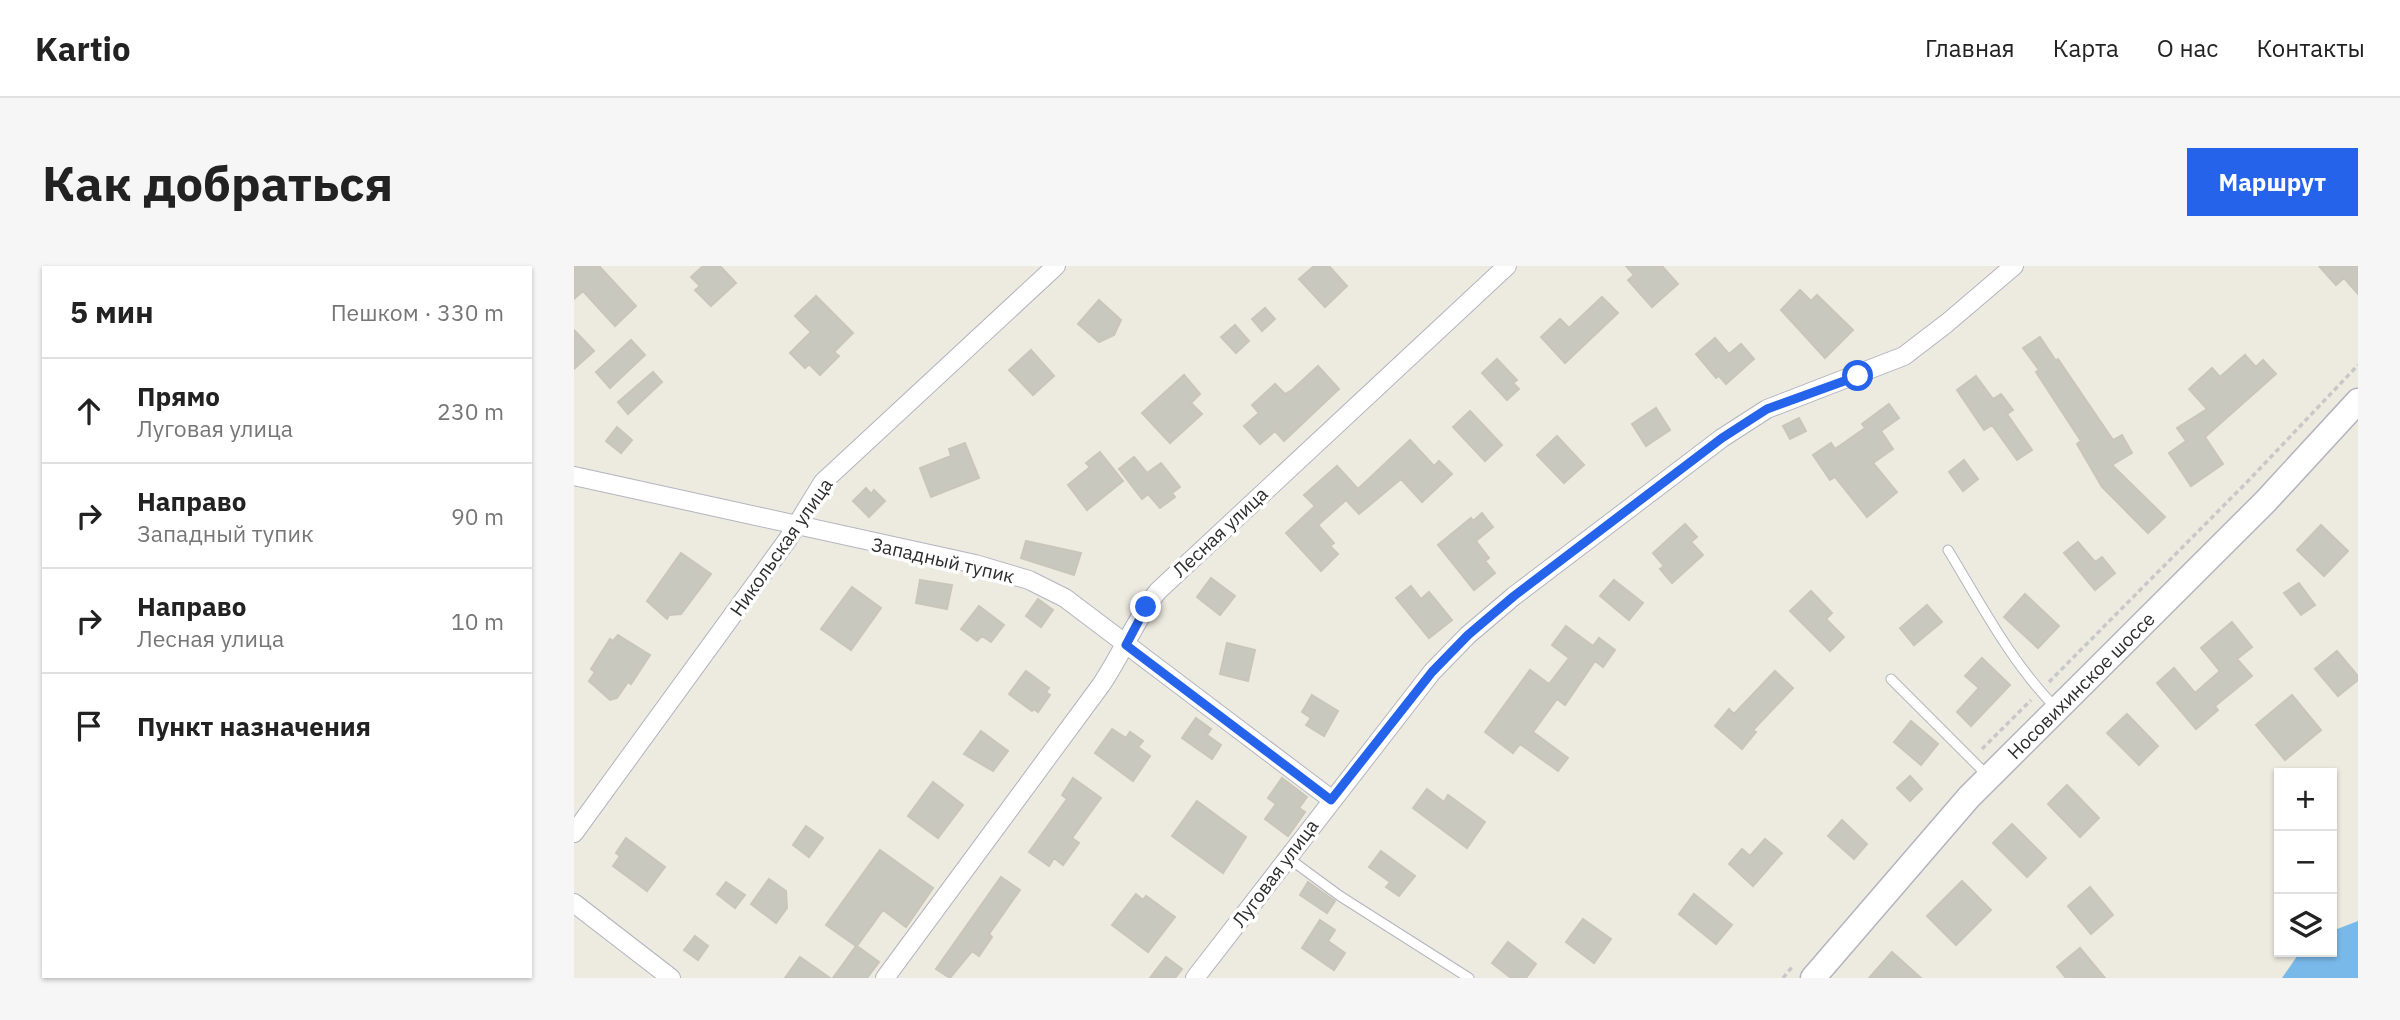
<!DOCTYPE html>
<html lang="ru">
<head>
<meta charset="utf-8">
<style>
  :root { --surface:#fff; --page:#f6f6f6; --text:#222; --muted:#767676; --line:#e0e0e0; --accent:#2563eb }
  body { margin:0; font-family:"IBM Plex Sans",sans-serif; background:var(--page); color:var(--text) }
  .controls { position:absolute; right:21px; bottom:21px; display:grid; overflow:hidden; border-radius:0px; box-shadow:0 2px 5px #0004 }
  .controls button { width:63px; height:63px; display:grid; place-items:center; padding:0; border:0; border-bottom:2px solid var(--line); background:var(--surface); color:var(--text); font:35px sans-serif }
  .stop { position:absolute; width:21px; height:21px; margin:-16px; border:5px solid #2563eb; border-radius:50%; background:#fff }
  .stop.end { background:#2563eb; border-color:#fff; box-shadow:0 2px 7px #0008 }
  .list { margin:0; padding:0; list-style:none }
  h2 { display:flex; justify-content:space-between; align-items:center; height:91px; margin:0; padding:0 28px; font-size:30px }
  h2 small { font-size:23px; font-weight:400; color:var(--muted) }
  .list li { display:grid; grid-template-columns:46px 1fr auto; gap:21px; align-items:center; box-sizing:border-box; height:105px; padding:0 28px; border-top:2px solid var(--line) }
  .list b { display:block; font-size:26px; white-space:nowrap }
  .list p { margin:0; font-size:23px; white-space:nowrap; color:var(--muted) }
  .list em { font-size:23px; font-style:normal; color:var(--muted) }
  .icon { flex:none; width:38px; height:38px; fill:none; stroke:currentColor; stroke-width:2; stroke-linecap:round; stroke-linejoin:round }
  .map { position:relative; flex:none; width:1784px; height:712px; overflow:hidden; border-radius:0px }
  header { display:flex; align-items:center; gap:42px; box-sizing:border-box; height:98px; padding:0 35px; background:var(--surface); border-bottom:2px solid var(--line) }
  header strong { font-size:33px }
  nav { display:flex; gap:38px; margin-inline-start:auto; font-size:24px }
  .intro { display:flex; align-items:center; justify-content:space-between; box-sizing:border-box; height:168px; padding:0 42px }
  h1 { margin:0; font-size:49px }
  .button { padding:18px 32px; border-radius:0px; background:var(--accent); color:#fff; font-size:24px; font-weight:700 }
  main { display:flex; gap:42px; padding:0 42px }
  aside { flex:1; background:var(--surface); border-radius:0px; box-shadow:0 2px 5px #0004 }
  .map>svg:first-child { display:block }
  .water { fill:#79b9ea }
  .building { fill:#c9c8be; stroke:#c9c6b9; stroke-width:2 }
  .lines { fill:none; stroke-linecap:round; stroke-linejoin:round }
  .lane-casing { stroke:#b3b4bf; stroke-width:11 }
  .street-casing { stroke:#b3b4bf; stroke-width:20 }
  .secondary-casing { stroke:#b3b4bf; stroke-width:27 }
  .path { stroke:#c8c8c8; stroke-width:3.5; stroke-dasharray:5 3.5; stroke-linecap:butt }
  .lane { stroke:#fff; stroke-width:9 }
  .street { stroke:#fff; stroke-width:18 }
  .secondary { stroke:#fff; stroke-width:24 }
  .route { stroke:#2563eb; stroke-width:9 }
  .labels { text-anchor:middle; stroke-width:7; stroke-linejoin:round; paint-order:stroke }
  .street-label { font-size:19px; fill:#2d2d2d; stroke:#fff }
</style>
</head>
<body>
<header>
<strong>Kartio</strong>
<nav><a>Главная</a><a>Карта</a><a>О нас</a><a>Контакты</a></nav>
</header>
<div class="intro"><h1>Как добраться</h1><a class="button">Маршрут</a></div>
<main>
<aside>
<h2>5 мин<small>Пешком · 330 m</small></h2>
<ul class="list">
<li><svg class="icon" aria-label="ahead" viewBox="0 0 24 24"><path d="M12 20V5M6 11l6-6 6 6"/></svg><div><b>Прямо</b><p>Луговая улица</p></div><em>230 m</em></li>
<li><svg class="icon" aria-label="right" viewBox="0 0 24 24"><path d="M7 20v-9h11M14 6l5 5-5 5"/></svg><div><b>Направо</b><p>Западный тупик</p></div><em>90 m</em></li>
<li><svg class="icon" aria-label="right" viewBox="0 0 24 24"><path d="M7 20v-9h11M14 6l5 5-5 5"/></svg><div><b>Направо</b><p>Лесная улица</p></div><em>10 m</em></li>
<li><svg class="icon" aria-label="arrive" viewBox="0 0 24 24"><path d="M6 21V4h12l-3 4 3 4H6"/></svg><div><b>Пункт назначения</b></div></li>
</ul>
</aside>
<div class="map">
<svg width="1784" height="712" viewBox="0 0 1784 712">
  <rect width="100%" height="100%" fill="#edeae0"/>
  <path class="water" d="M1784,655V712H1708L1726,686H1758V665Z"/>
  <path class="building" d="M0,0H25L62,40L41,60L9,25L0,33Z
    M129,0H146L162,17L137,40L121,24L126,20L117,11Z
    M740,0H755L773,20L751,41L725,13Z
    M1052,0H1088L1104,18L1078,41L1054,14L1060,9Z
    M1745,0H1784V28L1770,12L1762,19Z
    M1226,24L1237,35L1243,29L1279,64L1251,92L1207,44Z
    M242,30L279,67L260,86L265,90L246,109L235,98L231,102L216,87L237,66L221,50Z
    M1028,31L1044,47L991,97L967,71L986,53L995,62Z
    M525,34L547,54L540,69L525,76L504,58Z
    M691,42L701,53L688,65L678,53Z
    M661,59L675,75L662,87L647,71Z
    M0,64L20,85L0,103Z
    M1466,71L1482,95L1484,93L1539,174L1548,169L1558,187L1538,199L1591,251L1574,267L1528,221L1503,178L1507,175L1462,106L1465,104L1449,82Z
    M1141,72L1155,88L1167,78L1180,93L1152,118L1145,110L1142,112L1122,88Z
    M57,74L71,89L36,122L22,106Z
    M457,84L480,110L459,129L435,104Z
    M1671,89L1682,101L1689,94L1702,108L1631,171L1649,198L1617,220L1595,187L1612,175L1603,162L1633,143L1615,123L1638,102L1646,111Z
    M923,93L943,114L939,117L945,123L933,134L908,107Z
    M744,100L765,123L710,175L701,165L686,178L670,160L685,147L678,139L701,118L711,128L718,124Z
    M79,106L88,116L54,148L44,136Z
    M610,109L626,128L617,137L628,148L596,177L568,147Z
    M1402,110L1419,133L1427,128L1439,144L1433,148L1458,184L1443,194L1418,159L1410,164L1383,124Z
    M1315,138L1325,152L1307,165L1319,183L1299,197L1323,226L1293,251L1261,211L1256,214L1239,189L1257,177L1261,183L1291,162L1288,158Z
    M1082,142L1096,164L1072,180L1058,158Z
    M896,145L928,179L911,195L879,161Z
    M1225,152L1232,165L1216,173L1209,160Z
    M43,161L58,174L47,187L32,175Z
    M983,170L1010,199L990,217L963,189Z
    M836,174L860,200L865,195L878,208L848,236L827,213L785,248L772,234L744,259L760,277L756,280L764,288L747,305L712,267L741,240L730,229L763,200L784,223Z
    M391,177L405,212L357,231L346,202L377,190L375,183Z
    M526,186L549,215L513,244L494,219L516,201L512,197Z
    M560,191L573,207L587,197L606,221L598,227L601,231L586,242L574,228L568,233L545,203Z
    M1390,194L1404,213L1389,225L1375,206Z
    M292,222L297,228L300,224L311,235L295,251L279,235Z
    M908,247L919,261L902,275L915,292L911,295L921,307L900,324L864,279L897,252L899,255Z
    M1111,258L1123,271L1117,276L1129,289L1098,317L1086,303L1090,300L1079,287Z
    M1747,259L1774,285L1750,310L1723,284Z
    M452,275L507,287L500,309L447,292Z
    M1504,276L1521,296L1528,291L1541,307L1521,324L1490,287Z
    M107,287L137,308L107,348L95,349L93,353L73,335Z
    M637,312L661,330L646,349L623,331Z
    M346,314L378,319L373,343L342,337Z
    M1040,314L1069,337L1055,354L1026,330Z
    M1725,317L1741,339L1727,349L1710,327Z
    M837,320L847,333L855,326L878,354L855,372L822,332Z
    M278,321L307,342L277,384L247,363Z
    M1237,325L1258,347L1252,353L1270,371L1256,385L1216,345Z
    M1451,328L1485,360L1464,382L1430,351Z
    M464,333L479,344L467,361L452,350Z
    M1353,339L1368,356L1340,379L1326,362Z
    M405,340L430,359L417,376L408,370L403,375L387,363Z
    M1658,356L1678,381L1663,393L1678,410L1641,440L1644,444L1622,463L1583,417L1600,402L1621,427L1646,405L1627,382Z
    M992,360L1019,380L1025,372L1041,384L1029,401L1021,395L991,439L983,433L959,466L994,492L984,505L946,478L939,487L911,466L956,404L975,418L995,392L978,379Z
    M44,369L76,389L57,418L54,416L43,432L36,434L15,415L21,406L17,403L36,373L39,375Z
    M653,377L681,384L674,415L646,408Z
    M1763,385L1784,410V414L1764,430L1741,403Z
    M1408,392L1436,419L1397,460L1383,446L1405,422L1391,410Z
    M452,405L475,422L472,426L476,429L464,446L460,443L458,445L435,428Z
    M1201,405L1219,422L1179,464L1182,466L1168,483L1141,460L1155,443L1160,448Z
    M738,429L764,445L750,470L732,459L737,452L728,446Z
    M1718,429L1747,464L1711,494L1682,459Z
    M1553,448L1584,480L1565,499L1533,467Z
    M622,452L637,463L633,469L647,479L638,493L608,472Z
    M1337,455L1364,478L1347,499L1320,476Z
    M538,463L552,472L556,466L569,475L564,481L576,490L559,515L521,487Z
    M407,465L434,485L419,505L390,488Z
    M1336,510L1348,523L1336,535L1323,522Z
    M499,512L527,532L498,572L505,577L489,599L480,592L475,600L455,586L493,533L488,529Z
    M708,512L733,531L725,542L731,546L714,570L691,553L702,538L694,532Z
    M359,516L389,539L364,572L334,550Z
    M1493,519L1525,552L1506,571L1474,538Z
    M853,523L870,536L874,529L911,556L893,582L839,542Z
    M623,535L672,571L649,607L598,570Z
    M1268,554L1293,578L1280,593L1254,570Z
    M1438,558L1472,592L1453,611L1419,577Z
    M232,560L249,572L235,591L219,579Z
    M52,572L91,601L73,625L39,600L46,590L42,587Z
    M1191,573L1208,587L1179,620L1155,598L1168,583L1176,590Z
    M306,584L359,622L332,661L309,644L283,680L305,696L293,712H259L282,680L252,659Z
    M807,585L841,610L825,630L812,621L816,616L795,601Z
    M427,611L446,624L415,668L418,671L405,690L398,685L376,712L362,703Z
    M195,613L212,625L213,642L202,657L177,638Z
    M1388,615L1417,644L1382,679L1353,650Z
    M152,616L171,629L161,642L143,628Z
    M734,616L761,635L753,647L726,629Z
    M1516,621L1539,649L1517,668L1494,640Z
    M562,628L569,634L572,630L601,651L574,686L538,659Z
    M1120,628L1158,659L1142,678L1105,648Z
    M1009,653L1037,673L1020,697L992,676Z
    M746,654L761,664L754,675L771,687L760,704L728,682Z
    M121,670L134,680L124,694L110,684Z
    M934,676L962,698L952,712H937L918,697Z
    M1506,682L1531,712H1492L1483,701Z
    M1318,686L1347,712H1295Z
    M226,691L256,712H211Z
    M592,691L608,703L601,712H576Z"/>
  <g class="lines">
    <g class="lane-casing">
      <path id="lane" d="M1374,284C1407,338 1437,396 1481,441
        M1317,413L1414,510
        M713,591L766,630L895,712"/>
    </g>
    <g class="street-casing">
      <path id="street" d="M0,210L401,298L455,314L491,332L757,533
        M0,567L214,273L249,216L482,0
        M0,637L97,712
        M311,712L527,419C548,388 561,354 584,325L933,0
        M621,712L858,406L894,369L940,330L1148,172L1193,143L1330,90L1373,57L1440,0"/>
    </g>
    <g class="secondary-casing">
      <g id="secondary">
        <path id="s1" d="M1239,712L1395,531L1692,235L1784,135"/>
      </g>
    </g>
    <path class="path" d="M1475,416L1675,214L1784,99
      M1408,483L1457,434
      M1209,712L1219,700"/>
    <use href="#lane" class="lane"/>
    <use href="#street" class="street"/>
    <use href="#secondary" class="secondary"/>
  </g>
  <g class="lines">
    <path class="route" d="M572,341L552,379L757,534L858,406L894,369L940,330L1148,172L1193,143L1284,110"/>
  </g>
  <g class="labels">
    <g class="street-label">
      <text transform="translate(646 266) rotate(-43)" y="7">Лесная улица</text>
      <text transform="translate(207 281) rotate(-55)" y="7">Никольская улица</text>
      <text transform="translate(369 294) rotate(13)" y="7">Западный тупик</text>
      <text dy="7" stroke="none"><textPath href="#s1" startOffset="397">Носовихинское шоссе</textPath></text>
      <text transform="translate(701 607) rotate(-53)" y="7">Луговая улица</text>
    </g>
  </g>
</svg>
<div class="controls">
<button>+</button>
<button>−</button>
<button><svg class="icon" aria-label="layers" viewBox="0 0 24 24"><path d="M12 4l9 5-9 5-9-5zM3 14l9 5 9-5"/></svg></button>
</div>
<div class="stop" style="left:1284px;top:110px"></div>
<div class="stop end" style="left:572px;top:341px"></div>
</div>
</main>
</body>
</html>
